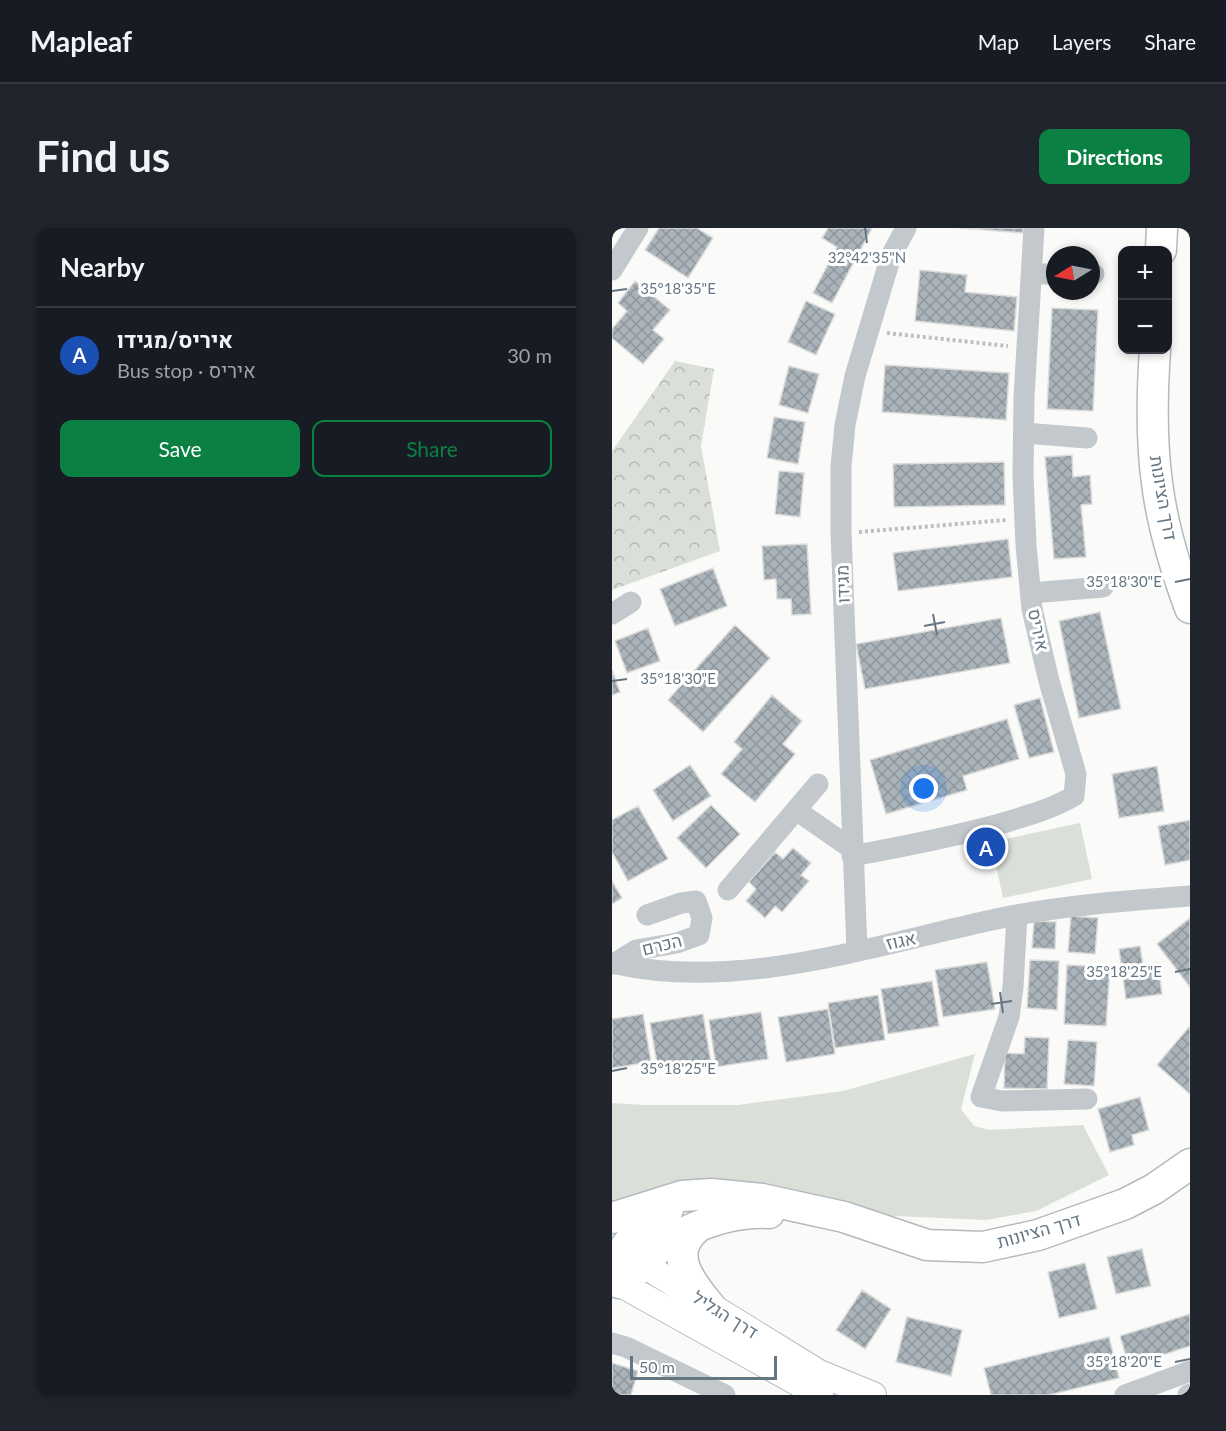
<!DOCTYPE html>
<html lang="en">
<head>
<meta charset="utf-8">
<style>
  :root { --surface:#171b24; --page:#20242c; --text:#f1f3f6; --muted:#9ea1a6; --line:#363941; --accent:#0b8043 }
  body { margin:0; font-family:Lato,Heebo,sans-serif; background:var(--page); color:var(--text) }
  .controls { position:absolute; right:18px; top:18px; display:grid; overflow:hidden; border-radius:12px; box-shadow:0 3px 9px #0003 }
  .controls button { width:54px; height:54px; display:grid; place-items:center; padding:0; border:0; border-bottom:2px solid var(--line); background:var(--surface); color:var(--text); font:30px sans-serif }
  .compass { position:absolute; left:434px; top:18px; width:54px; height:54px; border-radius:50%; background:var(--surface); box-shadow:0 3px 9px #0003; rotate:260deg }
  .scale { position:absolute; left:18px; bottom:15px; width:147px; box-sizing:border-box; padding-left:6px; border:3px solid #657683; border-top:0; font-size:16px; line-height:21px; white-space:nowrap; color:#657683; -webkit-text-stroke:4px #fff; paint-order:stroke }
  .you { position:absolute; left:312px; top:561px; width:21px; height:21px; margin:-15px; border:4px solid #fff; border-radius:50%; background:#1a73e8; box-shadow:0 0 0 9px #1a73e833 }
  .badge { display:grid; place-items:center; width:39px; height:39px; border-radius:50%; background:var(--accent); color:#fff; font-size:20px; font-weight:700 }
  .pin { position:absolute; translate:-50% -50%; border:3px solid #fff; box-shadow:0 2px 6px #0006 }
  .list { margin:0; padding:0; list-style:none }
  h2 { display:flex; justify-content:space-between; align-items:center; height:78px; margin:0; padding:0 24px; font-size:26px }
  h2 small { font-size:20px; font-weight:400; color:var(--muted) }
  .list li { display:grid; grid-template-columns:39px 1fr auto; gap:18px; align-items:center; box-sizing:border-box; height:96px; padding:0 24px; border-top:2px solid var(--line) }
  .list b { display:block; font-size:22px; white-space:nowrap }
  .list p { margin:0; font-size:20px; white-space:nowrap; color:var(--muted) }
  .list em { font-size:20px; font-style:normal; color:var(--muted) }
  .actions { display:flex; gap:12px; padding:18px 24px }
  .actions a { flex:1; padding:14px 0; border:2px solid var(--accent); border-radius:12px; text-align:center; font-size:21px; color:var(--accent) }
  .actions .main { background:var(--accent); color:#fff }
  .map { position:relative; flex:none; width:578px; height:1167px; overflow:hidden; border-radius:12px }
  header { display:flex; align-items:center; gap:36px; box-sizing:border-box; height:84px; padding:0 30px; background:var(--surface); border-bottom:2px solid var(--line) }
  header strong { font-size:28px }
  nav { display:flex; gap:33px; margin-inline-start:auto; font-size:21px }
  .intro { display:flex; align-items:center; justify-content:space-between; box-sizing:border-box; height:144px; padding:0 36px }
  h1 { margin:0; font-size:42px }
  .button { padding:15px 27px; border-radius:12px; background:var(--accent); color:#fff; font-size:21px; font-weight:700 }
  main { display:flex; gap:36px; padding:0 36px }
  aside { flex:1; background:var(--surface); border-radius:12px; box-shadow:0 3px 9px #0003 }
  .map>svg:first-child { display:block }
  .grass { fill:#dadfd7 }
  .forest { fill:url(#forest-crowns) }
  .building { fill:url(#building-cross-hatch); stroke:#dcdcda; stroke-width:1.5 }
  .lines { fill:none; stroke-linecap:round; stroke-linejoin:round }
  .major-casing { stroke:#b5babe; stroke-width:28 }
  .highway-casing { stroke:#b4b9bd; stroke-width:33 }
  .path { stroke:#bbbfc2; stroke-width:4; stroke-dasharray:3 3; stroke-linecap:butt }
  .minor { stroke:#c3c8cc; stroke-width:21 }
  .major { stroke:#fff; stroke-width:26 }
  .highway { stroke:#fff; stroke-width:30 }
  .ticks { fill:none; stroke:#657683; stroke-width:2 }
  .labels { text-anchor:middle; stroke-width:6; stroke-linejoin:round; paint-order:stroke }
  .street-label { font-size:18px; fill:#657683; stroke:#fff }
  .ticks-label { font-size:15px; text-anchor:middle; fill:#657683; stroke:#fff; stroke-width:6; stroke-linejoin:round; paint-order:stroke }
</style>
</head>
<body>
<header>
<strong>Mapleaf</strong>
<nav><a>Map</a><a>Layers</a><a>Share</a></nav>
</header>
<div class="intro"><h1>Find us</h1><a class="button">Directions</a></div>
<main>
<aside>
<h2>Nearby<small></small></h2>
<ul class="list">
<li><span class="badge" style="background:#1a4fb4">A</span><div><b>איריס/מגידו</b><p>Bus stop · איריס</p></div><em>30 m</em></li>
</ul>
<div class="actions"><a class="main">Save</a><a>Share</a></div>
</aside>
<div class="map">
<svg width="578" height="1167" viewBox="0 0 578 1167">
  <defs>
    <pattern id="forest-crowns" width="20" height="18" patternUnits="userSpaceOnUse" patternTransform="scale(1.5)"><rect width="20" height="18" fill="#dadfd7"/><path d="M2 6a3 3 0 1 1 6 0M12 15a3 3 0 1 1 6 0" fill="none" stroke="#b4b9b4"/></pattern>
    <pattern id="building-cross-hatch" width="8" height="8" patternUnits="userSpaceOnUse" patternTransform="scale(1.5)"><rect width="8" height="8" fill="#aab3b9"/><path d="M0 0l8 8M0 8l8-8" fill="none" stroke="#8e969c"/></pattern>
  </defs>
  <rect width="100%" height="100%" fill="#fafaf8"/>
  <path class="grass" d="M468,595L480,651L391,670L379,614Z
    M363,826L349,881L362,898L377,902L471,897L497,947L424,983L374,992L260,987L164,973L0,989V875L32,877H126L231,863Z"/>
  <path class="forest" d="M63,133L102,141L89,218L108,323L0,362V223Z"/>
  <path class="building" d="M47,0H85L101,10L76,50L33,22Z
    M216,0H260L220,75L201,65L225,19L210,10Z
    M347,0H411V5Z
    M308,42L355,47L353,64L405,69L402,103L303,93Z
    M23,53L58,82L41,102L52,111L31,136L0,110V101L15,83L6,75Z
    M194,73L223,86L204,127L176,114Z
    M440,80L486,82L481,183L435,181Z
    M273,137L397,145L394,192L270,184Z
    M177,138L207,146L196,185L167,177Z
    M162,189L193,194L186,236L155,230Z
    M460,227L461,249L478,247L480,276L469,277L474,329L442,331L433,229Z
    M392,234L393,277L282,279L281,236Z
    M167,243L192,245L188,289L163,286Z
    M396,311L400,349L286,363L281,325Z
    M195,316L199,386L180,387L179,371H165L164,351L152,352L150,318Z
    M101,340L115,378L63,398L48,361Z
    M488,384L509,481L467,490L447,393Z
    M389,390L398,435L253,461L244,416Z
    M123,397L158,430L91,504L56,472Z
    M36,400L48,433L15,445L3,413Z
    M0,442L8,464L0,467Z
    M160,467L190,493L171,516L183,526L143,574L109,546L130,521L122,514Z
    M428,470L442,524L417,530L402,477Z
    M395,491L407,531L351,548L355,562L274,586L258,532Z
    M78,537L99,568L61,593L41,562Z
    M545,538L552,583L507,590L500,546Z
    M99,577L128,606L94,640L65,610Z
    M26,578L56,631L16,653L0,624V592Z
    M578,592V632L553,637L546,598Z
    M181,620L199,635L189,647L197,653L170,684L163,678L153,690L134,673L144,661L137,654L163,624L171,631Z
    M0,653L10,670L0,676Z
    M459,688L486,690L483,726L456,724Z
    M578,690V759L545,716Z
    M422,693L444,694L443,721L420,720Z
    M528,718L531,737L546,735L550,766L514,771L507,721Z
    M418,732L447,733L445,782L415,780Z
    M375,734L383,781L331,789L323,742Z
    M455,737L498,739L494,798L452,796Z
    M320,753L327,798L276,806L269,761Z
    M266,767L273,812L223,820L216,775Z
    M216,781L223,826L174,834L166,789Z
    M149,784L156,831L104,839L97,792Z
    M31,786L39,834L0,840V791Z
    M91,786L99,834L46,842L38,795Z
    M577,799L578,800V866L545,837Z
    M413,809L437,810L435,861L392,860L393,825L412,826Z
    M456,812L485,814L482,858L452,856Z
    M528,869L537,902L520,907L522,917L498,924L486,881Z
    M530,1021L539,1058L504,1066L495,1029Z
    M473,1035L485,1081L447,1090L436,1044Z
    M250,1062L279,1081L253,1121L224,1102Z
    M578,1086V1118L517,1138L508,1108Z
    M295,1089L350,1102L339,1148L284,1134Z
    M497,1109L507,1150L437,1167H379L372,1140Z
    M0,1135L26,1143L19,1167H0Z"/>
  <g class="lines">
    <g class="major-casing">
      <path id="major" d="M14,1026L207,1145L261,1167
        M0,1051L208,1167"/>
    </g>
    <g class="highway-casing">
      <path id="highway" d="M549,22L550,0
        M543,122C540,165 539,211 545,255C550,295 564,342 578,380
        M0,990L70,968L99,966L150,971L232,989L315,1017L371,1019L426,1007L513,976L542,961L578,936
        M87,998C54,1024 77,1053 98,1078
        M7,1055C15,1049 25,1043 32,1035C37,1031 40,1026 45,1022C75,998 119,983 157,985
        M7,1055L10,1024L26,1001L56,981"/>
    </g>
    <path class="path" d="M275,105L396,118
      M247,304L395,292"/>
    <path class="minor" d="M0,42L26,0
      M420,46H443
      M479,46H482
      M412,205L475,210
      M419,365L491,359
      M0,386L19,374
      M184,582L240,621
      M240,628C289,619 336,610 384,597C411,589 438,582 462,568L464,546L437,453L420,381L414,317L411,247L412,169L422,0
      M116,662L206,556
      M405,687L401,759L397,789L369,869L390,873L475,871
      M245,722L229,305V239L233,197L243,148L279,28L294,0
      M0,735C121,764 257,719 375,693C442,678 510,673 578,668
      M2,736L24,722L65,715L87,707L90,690L84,673L69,675L35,687
      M0,1115L14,1119L113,1167
      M513,1167L578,1143
      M576,1167L578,1166"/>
    <use href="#major" class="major"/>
    <use href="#highway" class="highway"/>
  </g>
  <path class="ticks" d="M253,0L255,15M0,63L15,61M563,354L578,351M321,386L325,407M312,398L333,394M0,453L15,451M563,744L578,741M388,764L391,785M379,776L400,773M0,843L15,840M563,1134L578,1131"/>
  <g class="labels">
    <g class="street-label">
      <text transform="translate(551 270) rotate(80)" y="6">דרך הציונות</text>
      <text transform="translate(231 356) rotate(-92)" y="6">מגידו</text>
      <text transform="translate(426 402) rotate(78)" y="6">איריס</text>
      <text transform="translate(289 713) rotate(-12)" y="6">אגוז</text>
      <text transform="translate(50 717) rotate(-14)" y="6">הכרם</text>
      <text transform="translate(427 1003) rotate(-16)" y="6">דרך הציונות</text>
      <text transform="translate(113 1087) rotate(32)" y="6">דרך הגליל</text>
    </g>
  </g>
  <g class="ticks-label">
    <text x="255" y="35">32°42'35"N</text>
    <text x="66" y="66">35°18'35"E</text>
    <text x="512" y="359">35°18'30"E</text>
    <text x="66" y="456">35°18'30"E</text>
    <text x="512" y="749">35°18'25"E</text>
    <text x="66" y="846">35°18'25"E</text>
    <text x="512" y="1139">35°18'20"E</text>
  </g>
</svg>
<div class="controls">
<button>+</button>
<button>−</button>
</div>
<svg class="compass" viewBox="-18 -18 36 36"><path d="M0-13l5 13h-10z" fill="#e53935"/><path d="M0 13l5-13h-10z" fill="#9ea1a6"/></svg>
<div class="scale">50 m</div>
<div class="you"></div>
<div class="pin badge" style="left:374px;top:619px;background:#1a4fb4">A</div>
</div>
</main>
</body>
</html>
